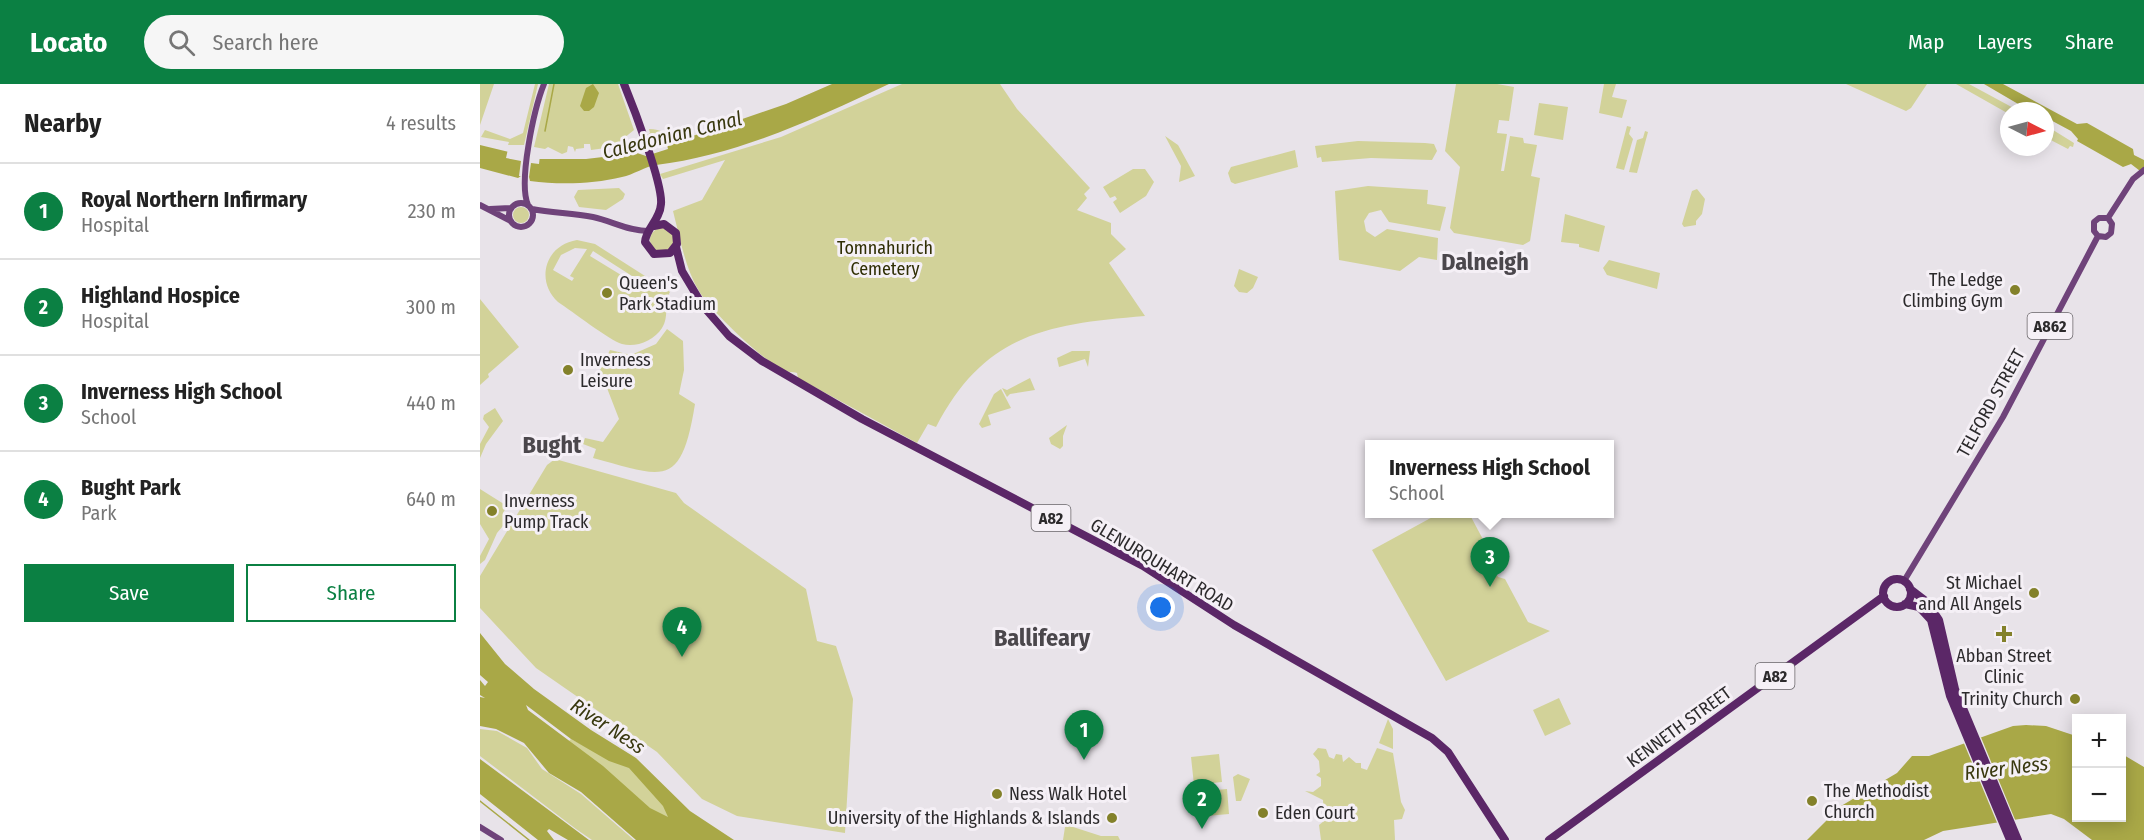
<!DOCTYPE html>
<html lang="en">
<head>
<meta charset="utf-8">
<style>
  :root { --surface:#fff; --page:#f6f6f6; --text:#222; --muted:#767676; --line:#e0e0e0; --accent:#0b8043 }
  body { margin:0; font-family:"Fira Sans Condensed",sans-serif; background:var(--page); color:var(--text) }
  .controls { position:absolute; right:18px; bottom:18px; display:grid; overflow:hidden; border-radius:0px; box-shadow:0 3px 15px #0003 }
  .controls button { width:54px; height:54px; display:grid; place-items:center; padding:0; border:0; border-bottom:2px solid var(--line); background:var(--surface); color:var(--text); font:30px sans-serif }
  .compass { position:absolute; left:1520px; top:18px; width:54px; height:54px; border-radius:50%; background:var(--surface); box-shadow:0 3px 15px #0003; rotate:96deg }
  .you { position:absolute; left:681px; top:524px; width:21px; height:21px; margin:-15px; border:4px solid #fff; border-radius:50%; background:#1a73e8; box-shadow:0 0 0 9px #1a73e833 }
  .badge { display:grid; place-items:center; width:39px; height:39px; border-radius:50%; background:var(--accent); color:#fff; font-size:20px; font-weight:700 }
  .pin { position:absolute; translate:-50% -50px; filter:drop-shadow(0 2px 3px #0008) }
  .pin::after { content:''; position:absolute; top:32px; width:21px; height:18px; background:inherit; clip-path:polygon(0 0,100% 0,50% 100%) }
  .popup { position:absolute; left:885px; top:356px; width:249px; height:78px; box-sizing:border-box; display:grid; place-content:center; border-radius:0px; background:var(--surface); filter:drop-shadow(0 2px 4px #0005); font-size:20px; white-space:nowrap; color:var(--muted) }
  .popup b { font-size:22px; color:var(--text) }
  .popup::after { content:''; position:absolute; left:50%; top:100%; margin-left:-12px; border:12px solid transparent; border-top-color:var(--surface) }
  .list { margin:0; padding:0; list-style:none }
  h2 { display:flex; justify-content:space-between; align-items:center; height:78px; margin:0; padding:0 24px; font-size:26px }
  h2 small { font-size:20px; font-weight:400; color:var(--muted) }
  .list li { display:grid; grid-template-columns:39px 1fr auto; gap:18px; align-items:center; box-sizing:border-box; height:96px; padding:0 24px; border-top:2px solid var(--line) }
  .list b { display:block; font-size:22px; white-space:nowrap }
  .list p { margin:0; font-size:20px; white-space:nowrap; color:var(--muted) }
  .list em { font-size:20px; font-style:normal; color:var(--muted) }
  .actions { display:flex; gap:12px; padding:18px 24px }
  .actions a { flex:1; padding:14px 0; border:2px solid var(--accent); border-radius:0px; text-align:center; font-size:21px; color:var(--accent) }
  .actions .main { background:var(--accent); color:#fff }
  .icon { flex:none; width:33px; height:33px; fill:none; stroke:currentColor; stroke-width:2; stroke-linecap:round; stroke-linejoin:round }
  .map { position:relative; flex:none; width:1664px; height:756px; overflow:hidden }
  header { display:flex; align-items:center; gap:36px; box-sizing:border-box; height:84px; padding:0 30px; background:var(--accent); color:#fff }
  header strong { font-size:28px }
  nav { display:flex; gap:33px; margin-inline-start:auto; font-size:21px }
  .search { width:420px; height:54px; background:var(--page); display:flex; align-items:center; gap:15px; box-sizing:border-box; padding:0 21px; border-radius:33px; color:var(--muted); font-size:22px }
  main { display:flex }
  aside { flex:1; background:var(--surface) }
  .map>svg:first-child { display:block }
  .green { fill:#d2d299; fill-rule:evenodd }
  .water { fill:#a9a847; fill-rule:evenodd }
  .pier { fill:#e8e3e9 }
  .lines { fill:none; stroke-linecap:round; stroke-linejoin:round }
  .stream { stroke:#a9a847; stroke-width:1.5 }
  .major { stroke:#6f437a; stroke-width:6 }
  .highway { stroke:#5b2767; stroke-width:8 }
  .poi-dot { fill:#83812a; stroke:#f5f0f6; stroke-width:2 }
  .labels { text-anchor:middle; stroke-width:6; stroke-linejoin:round; paint-order:stroke }
  .shield { fill:#f5f0f6; stroke:#686569; stroke-width:1.5 }
  .shield-label { font-size:16px; font-weight:bold; fill:#2c2a2c }
  .park-label { font-size:18px; fill:#2f2e04; stroke:#f5f0f6 }
  .poi-label { font-size:18px; fill:#2c2a2c; stroke:#f5f0f6; text-anchor:start }
  .street-label { font-size:18px; fill:#2c2a2c; stroke:#f5f0f6 }
  .water-label { font-size:20px; font-style:italic; fill:#39380f; stroke:#f5f0f6 }
  .district-label { font-size:24px; font-weight:bold; fill:#4b474c; stroke:#f5f0f6 }
</style>
</head>
<body>
<header>
<strong>Locato</strong>
<div class="search"><svg class="icon" aria-label="search" viewBox="0 0 24 24"><circle cx="10" cy="10" r="6"/><path d="M15 15l6 6"/></svg>Search here</div>
<nav><a>Map</a><a>Layers</a><a>Share</a></nav>
</header>
<main>
<aside>
<h2>Nearby<small>4 results</small></h2>
<ul class="list">
<li><span class="badge">1</span><div><b>Royal Northern Infirmary</b><p>Hospital</p></div><em>230 m</em></li>
<li><span class="badge">2</span><div><b>Highland Hospice</b><p>Hospital</p></div><em>300 m</em></li>
<li><span class="badge">3</span><div><b>Inverness High School</b><p>School</p></div><em>440 m</em></li>
<li><span class="badge">4</span><div><b>Bught Park</b><p>Park</p></div><em>640 m</em></li>
</ul>
<div class="actions"><a class="main">Save</a><a>Share</a></div>
</aside>
<div class="map">
<svg width="1664" height="756" viewBox="0 0 1664 756">
  <rect width="100%" height="100%" fill="#e8e3e9"/>
  <path class="green" d="M0,0H14L0,41Z
    M55,0H58L44,61H28L29,58L1,53L5,46L30,55L43,49Z
    M69,0H138L154,46L133,63L111,66L110,60H104V64L96,65L95,68L93,63L88,62L87,68L82,70L68,63L65,65L54,63Z
    M422,0H520L537,25L610,104L604,110L607,114L597,126L631,139V150L646,165L629,179L665,232C568,240 505,249 456,343L448,340L437,359L318,294L317,289C315,288 312,288 310,288C289,284 230,226 219,207C205,184 200,154 193,127L222,116L245,76L183,95L180,90L301,53Z
    M976,0H1017L1034,3L1029,37L1019,36L1017,49L1027,50L1021,87H1024L1030,52L1043,54L1044,59L1057,61L1051,92L1060,94L1050,157L1043,161L974,149L970,144L980,83L965,67Z
    M1124,0H1136L1132,13L1147,16L1142,34L1119,29Z
    M1366,0H1447L1431,24L1426,27Z
    M1476,0H1489L1539,27H1529V30Z
    M1059,19L1088,23L1083,56L1054,51Z
    M262,34L233,47L185,61L184,57L174,59L167,56L166,48L167,51L170,49L169,45C181,45 190,52 202,52C221,53 245,40 262,34Z
    M1565,41L1594,59L1593,63L1590,62L1588,65L1565,53Z
    M1147,42L1151,43L1149,50L1153,55L1144,86L1136,84Z
    M1165,47L1168,48L1157,89L1149,88L1157,56L1163,54Z
    M685,52L698,61L715,92L699,98L701,82Z
    M878,57L945,59L954,60L957,67L952,76L891,74L842,78L841,73L837,74L835,62Z
    M815,66L818,83L755,100L751,98L748,89L751,83Z
    M653,85H665L674,98L666,112L640,129L633,118L637,115L635,112L630,114L623,103Z
    M888,102L948,106L947,120L966,123L960,147L909,138L901,126L889,129L884,137L886,147L895,153L907,145L958,154L957,176L939,173L920,187L859,176L855,107Z
    M139,104L145,110L143,115L126,126L99,123L94,113L98,106Z
    M1217,105L1225,115L1222,130L1216,137V141L1204,143L1202,140L1212,107Z
    M33 131a8 8 0 1 1 16 0a8 8 0 1 1-16 0Z
    M1085,130L1125,142L1119,168L1099,163V160L1081,158Z
    M170 156a12 12 0 1 1 24 0a12 12 0 1 1-24 0Z
    M97,156L115,160L190,208C183,218 190,232 182,244C174,257 155,264 142,260C129,256 92,227 78,218C55,197 65,161 97,156ZM95,164L107,165L90,192L94,194L92,197L73,186L81,171ZM113,167L166,201L164,205L110,172Z
    M1129,176L1180,189L1177,205L1127,191L1123,184Z
    M759,185L778,193L773,204L767,209L759,208L754,202Z
    M0,215L39,263L8,290L9,293L0,301Z
    M187,245L203,257L204,286L199,310L215,320C201,406 184,393 113,374L116,365L103,360L105,354L123,358L139,335L120,286L130,266L151,271L176,260Z
    M592,267H610L608,283L605,275L579,283L577,274Z
    M550,294L555,306L530,310L527,313L522,304L527,306Z
    M521,305L531,324L508,331L511,341L502,344L499,340L514,310Z
    M15,324L23,337L6,360L0,374V360L9,343L3,335L4,331Z
    M587,341L583,352V362L580,365L571,360L569,354Z
    M75,375L196,409L204,419L326,505L337,557L356,562L373,615L365,749L257,732L222,715L177,668L56,584L0,524V492L67,381Z
    M0,405L27,422L23,429L30,428L32,431L17,449L5,476L0,480V472L9,455L0,440Z
    M958,430L990,431L1015,478L1013,484L1018,493L1025,495L1048,538L1070,547L966,597L892,466Z
    M1079,614L1091,640L1065,652L1053,626Z
    M908,635L913,645V665L899,659Z
    M0,645L17,647L47,664L62,685L101,710L154,756H112L96,745L0,672Z
    M91,655L129,675L144,678L156,688L190,728L188,735C162,730 111,677 89,657Z
    M838,664L846,665L849,673L854,675L856,670L862,671L863,678L869,673L876,679H881V684L887,686L897,664L913,669L921,718L925,726L922,735L914,736L915,756H841L839,741L844,737L843,716L825,707L833,708L841,702V694L836,691L840,688L839,677L833,670Z
    M739,670L742,698L714,701L711,673Z
    M758,690L770,695L761,717H756L753,693Z
    M747,705L749,730L715,733L713,708Z
    M590,742L621,752H638L640,756H583L585,743Z"/>
  <path class="water" d="M113,0L119,9L114,23L109,27H104L100,22L106,4Z
    M352,0H409C335,35 257,71 176,81C166,82 153,91 142,93C113,100 80,101 50,97L49,93L41,92L38,94L0,84V61L42,71L43,75H106L157,69L166,72L188,65L187,61L306,20Z
    M1504,0H1523L1597,40L1607,39L1653,65L1654,71L1664,76V90L1651,80L1643,83L1597,57L1598,55L1591,47L1565,33V27L1545,24Z
    M0,549L25,580L54,605L111,646L156,674L210,727L254,756H156L101,708L69,689L44,659L16,645L0,642V613L5,614L0,611V596L5,602L8,598L0,591ZM46,621L91,655L129,677L149,684L183,722L188,733L170,724L123,682L48,626Z
    M1546,641L1566,642L1596,652V734H1642V670L1664,683V756H1612L1584,735L1571,730L1463,747L1444,756H1327L1361,722L1417,689L1432,672H1449L1533,642Z
    M0,675L109,756H88L69,745L67,747L74,756H58L0,710Z"/>
  <path class="pier" d="M28,65L43,68L45,72L60,71L59,80L51,79L49,93L39,92L41,77L26,74Z
    M1500,651L1536,738L1518,741L1483,657Z"/>
  <g class="lines">
    <path class="stream" d="M65,47L74,0
      M0,717L49,756"/>
    <path class="major" d="M29 131a12 12 0 1 1 24 0a12 12 0 1 1-24 0Z
      M0,121L29,136
      M48,121C38,98 54,25 64,0
      M10,125L31,124
      M52,125C72,129 92,129 113,133C132,137 148,147 168,147
      M1628,134L1653,95L1664,86
      M1618,152L1614,147V138L1619,134H1628
      M1618,152L1626,153L1631,149L1632,140L1628,134
      M1424,497L1523,333L1618,152
      M0,743L21,756"/>
    <path class="highway" d="M144,0C153,22 183,100 181,120C180,136 166,144 165,158L174,170L190,169L197,160L196,149L184,140L174,142
      M196,163L202,187L223,222L249,252L282,277L382,335L663,482L754,541L952,654L968,668L1025,756
      M1403 509a14 14 0 1 1 28 0a14 14 0 1 1-28 0Z
      M1430,505L1447,518L1459,536L1475,605L1538,756
      M1425,520L1439,523L1451,536L1470,612L1530,756
      M1069,756L1404,512"/>
  </g>
  <g class="poi-dot">
    <circle cx="1535" cy="206" r="6"/>
    <circle cx="127" cy="209" r="6"/>
    <circle cx="88" cy="286" r="6"/>
    <circle cx="12" cy="427" r="6"/>
    <circle cx="1554" cy="509" r="6"/>
    <path d="M1521 541h6v6h6v6h-6v6h-6v-6h-6v-6h6z"/>
    <circle cx="1595" cy="615" r="6"/>
    <circle cx="517" cy="710" r="6"/>
    <circle cx="1332" cy="717" r="6"/>
    <circle cx="783" cy="729" r="6"/>
    <circle cx="632" cy="734" r="6"/>
  </g>
  <g class="labels">
    <g class="shield">
      <rect x="1547.5" y="229" width="45" height="26" rx="4.5"/>
      <rect x="551.5" y="421" width="39" height="26" rx="4.5"/>
      <rect x="1275.5" y="579" width="39" height="26" rx="4.5"/>
    </g>
    <g class="shield-label">
      <text x="1570" y="248">A862</text>
      <text x="571" y="440">A82</text>
      <text x="1295" y="598">A82</text>
    </g>
    <g class="park-label">
      <text x="405" y="170">Tomnahurich<tspan x="405" dy="21">Cemetery</tspan></text>
    </g>
    <g class="poi-label">
      <text x="1523" y="202" text-anchor="end">The Ledge<tspan x="1523" dy="21">Climbing Gym</tspan></text>
      <text x="139" y="205">Queen's<tspan x="139" dy="21">Park Stadium</tspan></text>
      <text x="100" y="282">Inverness<tspan x="100" dy="21">Leisure</tspan></text>
      <text x="24" y="423">Inverness<tspan x="24" dy="21">Pump Track</tspan></text>
      <text x="1542" y="505" text-anchor="end">St Michael<tspan x="1542" dy="21">and All Angels</tspan></text>
      <text x="1524" y="578" text-anchor="middle">Abban Street<tspan x="1524" dy="21">Clinic</tspan></text>
      <text x="1583" y="621" text-anchor="end">Trinity Church</text>
      <text x="1344" y="713">The Methodist<tspan x="1344" dy="21">Church</tspan></text>
      <text x="529" y="716">Ness Walk Hotel</text>
      <text x="795" y="735">Eden Court</text>
      <text x="620" y="740" text-anchor="end">University of the Highlands &amp; Islands</text>
    </g>
    <g class="street-label">
      <text transform="translate(1511 319) rotate(-61)" y="6">TELFORD STREET</text>
      <text transform="translate(682 481) rotate(31)" y="6">GLENURQUHART ROAD</text>
      <text transform="translate(1199 643) rotate(-36)" y="6">KENNETH STREET</text>
    </g>
    <g class="water-label">
      <text transform="translate(192 51) rotate(-14)" y="7">Caledonian Canal</text>
      <text transform="translate(128 642) rotate(33)" y="7">River Ness</text>
      <text transform="translate(1526 684) rotate(-7)" y="7">River Ness</text>
    </g>
    <g class="district-label">
      <text x="1005" y="186">Dalneigh</text>
      <text x="72" y="369">Bught</text>
      <text x="562" y="562">Ballifeary</text>
    </g>
  </g>
</svg>
<div class="controls">
<button>+</button>
<button>−</button>
</div>
<svg class="compass" viewBox="-18 -18 36 36"><path d="M0-13l5 13h-10z" fill="#e53935"/><path d="M0 13l5-13h-10z" fill="#767676"/></svg>
<div class="you"></div>
<div class="pin badge" style="left:604px;top:676px">1</div>
<div class="pin badge" style="left:722px;top:745px">2</div>
<div class="pin badge" style="left:1010px;top:503px">3</div>
<div class="popup"><b>Inverness High School</b>School</div>
<div class="pin badge" style="left:202px;top:573px">4</div>
</div>
</main>
</body>
</html>
